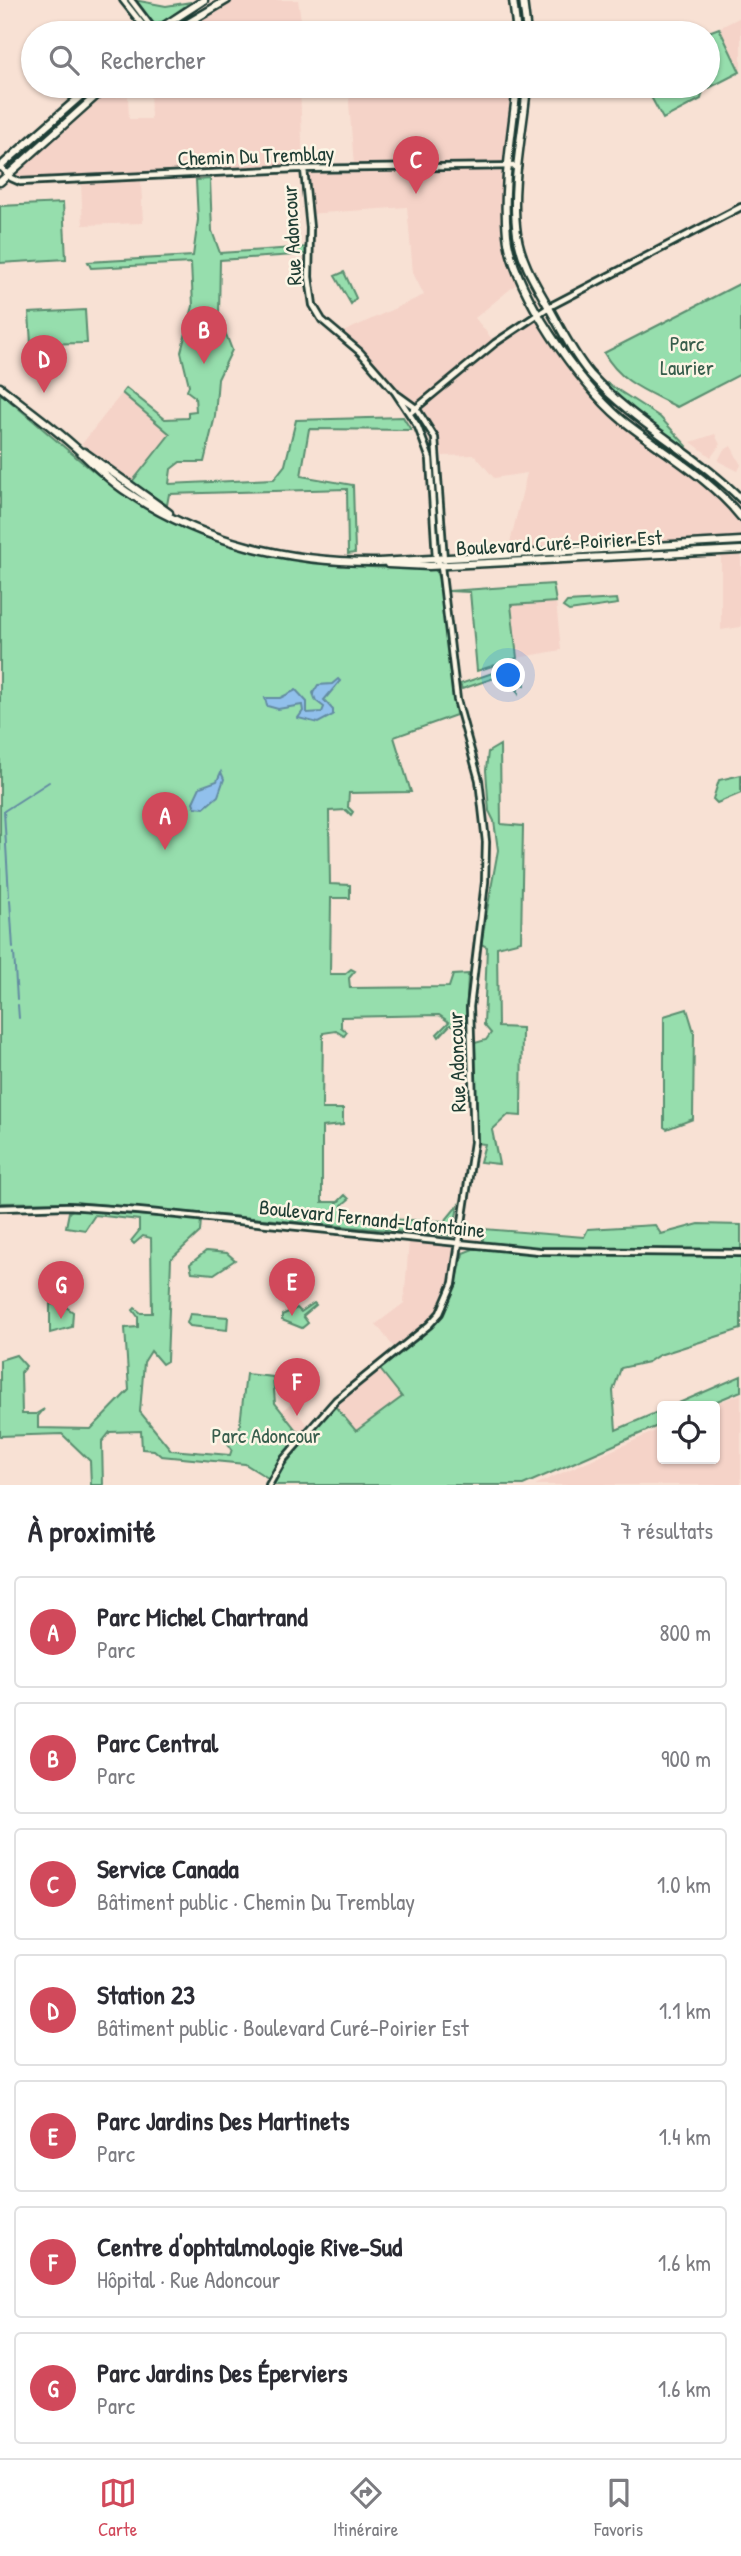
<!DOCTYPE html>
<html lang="fr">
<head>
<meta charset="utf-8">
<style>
  :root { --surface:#fff; --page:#f7f7f7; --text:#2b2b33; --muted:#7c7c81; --line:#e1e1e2; --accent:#d1495b }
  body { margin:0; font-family:"Patrick Hand",sans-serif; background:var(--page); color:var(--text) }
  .controls { position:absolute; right:21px; bottom:21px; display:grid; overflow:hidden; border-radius:7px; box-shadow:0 2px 5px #0004 }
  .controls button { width:63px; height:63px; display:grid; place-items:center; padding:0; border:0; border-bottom:2px solid var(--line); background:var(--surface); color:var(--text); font:35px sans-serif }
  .you { position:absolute; left:509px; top:676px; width:24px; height:24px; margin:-18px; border:5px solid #fff; border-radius:50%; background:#1a73e8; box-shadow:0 0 0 10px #1a73e833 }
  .badge { display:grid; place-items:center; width:46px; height:46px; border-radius:50%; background:var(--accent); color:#fff; font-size:23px; font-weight:700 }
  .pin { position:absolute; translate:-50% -58px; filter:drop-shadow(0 2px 4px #0008) }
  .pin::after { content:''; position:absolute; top:37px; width:24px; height:21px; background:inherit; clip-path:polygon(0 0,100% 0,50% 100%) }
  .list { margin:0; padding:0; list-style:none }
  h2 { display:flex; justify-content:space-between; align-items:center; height:91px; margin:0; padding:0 28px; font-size:30px }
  h2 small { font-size:23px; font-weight:400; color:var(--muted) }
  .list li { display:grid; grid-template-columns:46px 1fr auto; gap:21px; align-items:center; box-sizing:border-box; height:112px; margin:0 14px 14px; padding:0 14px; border:2px solid var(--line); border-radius:7px }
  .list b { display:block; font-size:26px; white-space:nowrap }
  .list p { margin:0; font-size:23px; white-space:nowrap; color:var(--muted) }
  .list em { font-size:23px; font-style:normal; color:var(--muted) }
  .icon { flex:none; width:38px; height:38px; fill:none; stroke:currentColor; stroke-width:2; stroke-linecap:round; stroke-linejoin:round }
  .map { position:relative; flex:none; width:741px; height:1485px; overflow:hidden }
  .search { position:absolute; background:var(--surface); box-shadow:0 2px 5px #0004; left:21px; right:21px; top:21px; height:77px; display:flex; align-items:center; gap:18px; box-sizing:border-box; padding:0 24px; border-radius:38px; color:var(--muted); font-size:26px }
  .sheet { height:973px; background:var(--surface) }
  nav { display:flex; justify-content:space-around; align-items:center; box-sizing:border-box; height:98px; border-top:2px solid var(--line); background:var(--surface); font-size:19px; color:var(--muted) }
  nav a { display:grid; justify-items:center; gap:4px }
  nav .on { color:var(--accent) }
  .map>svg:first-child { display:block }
  .built { fill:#f5d3c8 }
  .green { fill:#96dead; stroke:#5a8e70; stroke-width:2 }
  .water { fill:#91c0ec; stroke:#638ca2; stroke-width:2 }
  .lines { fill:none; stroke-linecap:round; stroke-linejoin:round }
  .stream { stroke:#638ca2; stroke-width:2 }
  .minor-casing { stroke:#1f3d34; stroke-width:10 }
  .major-casing { stroke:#1f3d34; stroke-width:11 }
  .minor { stroke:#fcf5e5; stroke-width:4.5 }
  .major { stroke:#fcf5e5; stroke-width:6 }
  .labels { text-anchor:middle; stroke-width:5; stroke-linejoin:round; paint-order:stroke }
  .street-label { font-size:21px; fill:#1f3d34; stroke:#fcf5e5 }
  .park-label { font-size:21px; fill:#375d4c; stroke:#fcf5e5 }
</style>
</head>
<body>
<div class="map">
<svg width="741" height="1485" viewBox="0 0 741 1485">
  <rect width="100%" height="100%" fill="#f8e1d4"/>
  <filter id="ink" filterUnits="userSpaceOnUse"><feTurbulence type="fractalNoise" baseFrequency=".0143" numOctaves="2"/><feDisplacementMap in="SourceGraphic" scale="14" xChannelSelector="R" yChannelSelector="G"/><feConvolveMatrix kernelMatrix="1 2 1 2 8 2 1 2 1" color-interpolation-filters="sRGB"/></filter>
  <g filter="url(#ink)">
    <path class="built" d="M236,0H298L303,33H171L189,21Z
      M741,17V72H740L719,28Z
      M150,86H300L303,167L88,175V178L20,182L8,175L93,98L128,96L129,119H151Z
      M351,86H514L509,162L354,166L349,102Z
      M507,167L504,213L520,281L475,318L497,345L541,318L579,379L600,403L705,483L730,507L741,521V539L508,551L527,473L494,478L475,455L443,456L433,426L421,410L341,333L424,295L413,273L407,207L308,214L304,174L433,172Z
      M141,181L143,223L83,225L81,184Z
      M122,393L171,434L132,482L82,444Z
      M715,434L720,445L711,457L691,442Z
      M731,446L741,465L738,471L718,461L723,451Z
      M741,552V627L721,630V555Z
      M556,602L561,650L517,658L511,605Z
      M409,1241L452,1247L454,1252L448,1288L435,1313L395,1349L376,1324L404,1303Z
      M379,1368L402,1397L355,1431L334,1405Z
      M741,1394V1485H535L662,1428V1459H715V1406H708Z
      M291,1404L308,1426L300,1435L281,1412Z"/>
    <path class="green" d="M134,0L166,6L191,2L156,27Z
      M719,28L740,72L703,91L701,99L663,119L645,86H708L706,33Z
      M210,179L212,231L220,253L309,247V254L220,260L219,316L232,350L218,379L215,416L204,462H180L171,469L169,484L274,479L285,465L296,420L403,417L411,430L309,429L301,476L353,485L355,553L348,554L347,489L169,494L167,505L132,482L170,434L122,393L126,388L165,419L188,418V412L196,411L195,397L187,391L189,385L181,352L193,306L191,263L91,268L88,262L193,256L198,220L196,180Z
      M63,203L66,259L0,263V206Z
      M344,272L356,298L351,304L335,276Z
      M741,283V374L677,407C647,391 621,383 604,353Z
      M85,310L87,343L31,344L29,313Z
      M607,383L660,417L687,446L685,449L604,386Z
      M0,393C45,429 89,472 138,503C228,560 332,568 435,569L442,586L456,715L394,737L411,792L349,793L348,807L353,812L351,815L346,810L329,811L330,884L350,885V898H331L330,974H345L351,969L355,971L349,978L350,988L449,987L453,975L468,974L466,1025H450L439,1037L437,1034L449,1022L439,1015L341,1017V1027L347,1032L344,1036L336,1031L323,1033L322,1109H343V1125L322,1127V1202H338L345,1195L349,1199L342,1205V1218L445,1221L458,1205L453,1236L74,1202L0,1203Z
      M553,584L556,602L511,605L517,658L477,671L470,592L448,591Z
      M617,599L618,604L569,611L563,607L567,602Z
      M507,668L513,679H521L520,671L523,670L525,685L518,687V693L510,680H501L500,676L462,689L460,684Z
      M500,745L501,824L523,826L521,941L497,947L498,1027L522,1028L521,1116L508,1115L492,1130L499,1164L480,1162L485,1144L477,1143L475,1043L486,1040L491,1033L484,1025L487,947L481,944L498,850L494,821L489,811L486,770L488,752Z
      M741,775V793L717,803L713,799L719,780Z
      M687,1009L694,1032L693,1119L667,1129L664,1127V1016Z
      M73,1210L201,1220L200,1232L171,1259L167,1361L162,1364L151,1351L144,1362L140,1412L171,1450L230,1455L232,1449L222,1436L238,1441L246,1374L273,1377L275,1403L300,1435L268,1478L245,1464L161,1456L154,1450L142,1449L141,1431L110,1432L102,1442L103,1485H91L90,1461L62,1434L0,1436V1360L16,1355L26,1366L21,1372L22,1414H36L44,1409L38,1416V1428L91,1429L129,1390L125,1328L138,1327V1317L133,1310L135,1308L141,1313H152L151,1238L143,1236L134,1244L131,1241L139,1231V1220L95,1215L85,1230L66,1227L69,1212Z
      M699,1224L741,1225V1329L659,1355L648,1362L621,1368L613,1391L616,1430L662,1410V1424L523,1485H273L280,1471L334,1405L356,1431L402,1397L379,1368C430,1330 451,1320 463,1253L473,1249H482L484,1229L584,1237L588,1229L655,1225L661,1234Z
      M206,1251L227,1253L235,1260L214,1274L192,1272L190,1264Z
      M314,1303L316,1305L303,1316L308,1323L302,1328L282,1320V1315L297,1308L301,1312Z
      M50,1304L63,1305L73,1312L72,1327L50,1333Z
      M190,1314L228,1317L227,1330L190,1326L187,1323Z
      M741,1376V1391L705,1406H672Z"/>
    <path class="water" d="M338,679L340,681L324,700L333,710V715L318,723L298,718L303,711L302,705L278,709L267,706L265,698H280L296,690L307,702V713L322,712L324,707L316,701L313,693L318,685L332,684Z
      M221,772L224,779L218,796L204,808L195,807L193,802L200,787L217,781Z"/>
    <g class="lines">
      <path class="stream" d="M9,896L4,811L49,782
        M10,900L13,948
        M14,953L17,999
        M18,1005L19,1018"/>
      <g class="minor-casing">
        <path id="minor" d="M123,0L149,33
          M131,0L156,33
          M1,167L11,178L20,182L296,169L518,166
          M398,395L416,408L435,438L444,560
          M410,413L495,343L549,307L741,207
          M0,1208L68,1206L138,1211L539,1251L741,1253
          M269,1485L283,1460L336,1400L429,1325L440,1313L453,1283L474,1142L470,1007L485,882L486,842L479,780L457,700L441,566L436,558L430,459L418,427L395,392L360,352L322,320L313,305L309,277L310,228L304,169"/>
      </g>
      <g class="major-casing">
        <path id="major" d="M513,0L517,33
          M523,0L527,33
          M153,33L204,0
          M171,33L227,0
          M517,86C512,134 502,187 507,235C513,290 579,384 621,419C662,452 708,476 741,517
          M527,86C523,133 510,187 517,234C521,261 535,283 548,306C561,329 573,354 590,374C634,423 695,453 741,499
          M0,167L92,86
          M0,182L107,86
          M0,387C25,407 51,425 75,447C92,462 107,479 127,492C201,542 290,563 379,562L741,541
          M84,452L169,513
          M388,564L429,566L741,550"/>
      </g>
      <use href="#minor" class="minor"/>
      <use href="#major" class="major"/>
    </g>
  </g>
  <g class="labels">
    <g class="street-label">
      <text transform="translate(256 156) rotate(-2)" y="7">Chemin Du Tremblay</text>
      <text transform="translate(292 235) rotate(-93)" y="7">Rue Adoncour</text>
      <text transform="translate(559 543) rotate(-3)" y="7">Boulevard Curé-Poirier Est</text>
      <text transform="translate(457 1062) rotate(-92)" y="7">Rue Adoncour</text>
      <text transform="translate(372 1219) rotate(6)" y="7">Boulevard Fernand-Lafontaine</text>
    </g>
    <g class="park-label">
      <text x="687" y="351">Parc<tspan x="687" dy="24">Laurier</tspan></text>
      <text x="266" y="1443">Parc Adoncour</text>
    </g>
  </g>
</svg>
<div class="controls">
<button><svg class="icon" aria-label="locate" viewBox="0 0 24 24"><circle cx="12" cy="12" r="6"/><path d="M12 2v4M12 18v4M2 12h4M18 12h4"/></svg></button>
</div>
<div class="you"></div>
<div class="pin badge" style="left:165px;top:850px">A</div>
<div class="pin badge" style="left:204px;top:364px">B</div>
<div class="pin badge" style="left:416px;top:194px">C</div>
<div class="pin badge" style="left:44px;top:393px">D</div>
<div class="pin badge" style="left:292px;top:1316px">E</div>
<div class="pin badge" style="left:297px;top:1416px">F</div>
<div class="pin badge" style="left:61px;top:1319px">G</div>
<div class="search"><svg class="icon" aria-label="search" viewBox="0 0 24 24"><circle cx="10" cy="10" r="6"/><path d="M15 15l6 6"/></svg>Rechercher</div>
</div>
<section class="sheet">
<h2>À proximité<small>7 résultats</small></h2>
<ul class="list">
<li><span class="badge">A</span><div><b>Parc Michel Chartrand</b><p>Parc</p></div><em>800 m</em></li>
<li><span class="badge">B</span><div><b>Parc Central</b><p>Parc</p></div><em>900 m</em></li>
<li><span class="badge">C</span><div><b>Service Canada</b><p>Bâtiment public · Chemin Du Tremblay</p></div><em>1.0 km</em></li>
<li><span class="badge">D</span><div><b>Station 23</b><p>Bâtiment public · Boulevard Curé-Poirier Est</p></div><em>1.1 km</em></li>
<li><span class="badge">E</span><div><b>Parc Jardins Des Martinets</b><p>Parc</p></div><em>1.4 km</em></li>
<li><span class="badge">F</span><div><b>Centre d'ophtalmologie Rive-Sud</b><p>Hôpital · Rue Adoncour</p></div><em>1.6 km</em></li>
<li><span class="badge">G</span><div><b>Parc Jardins Des Éperviers</b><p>Parc</p></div><em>1.6 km</em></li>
</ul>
</section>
<nav>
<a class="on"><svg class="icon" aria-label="map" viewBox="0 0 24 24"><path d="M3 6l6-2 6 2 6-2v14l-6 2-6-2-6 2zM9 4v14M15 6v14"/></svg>Carte</a>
<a><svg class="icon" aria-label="directions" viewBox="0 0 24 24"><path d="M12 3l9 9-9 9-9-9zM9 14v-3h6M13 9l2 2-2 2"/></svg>Itinéraire</a>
<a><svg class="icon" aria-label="saved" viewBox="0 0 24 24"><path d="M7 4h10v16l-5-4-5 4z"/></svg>Favoris</a>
</nav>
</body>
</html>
